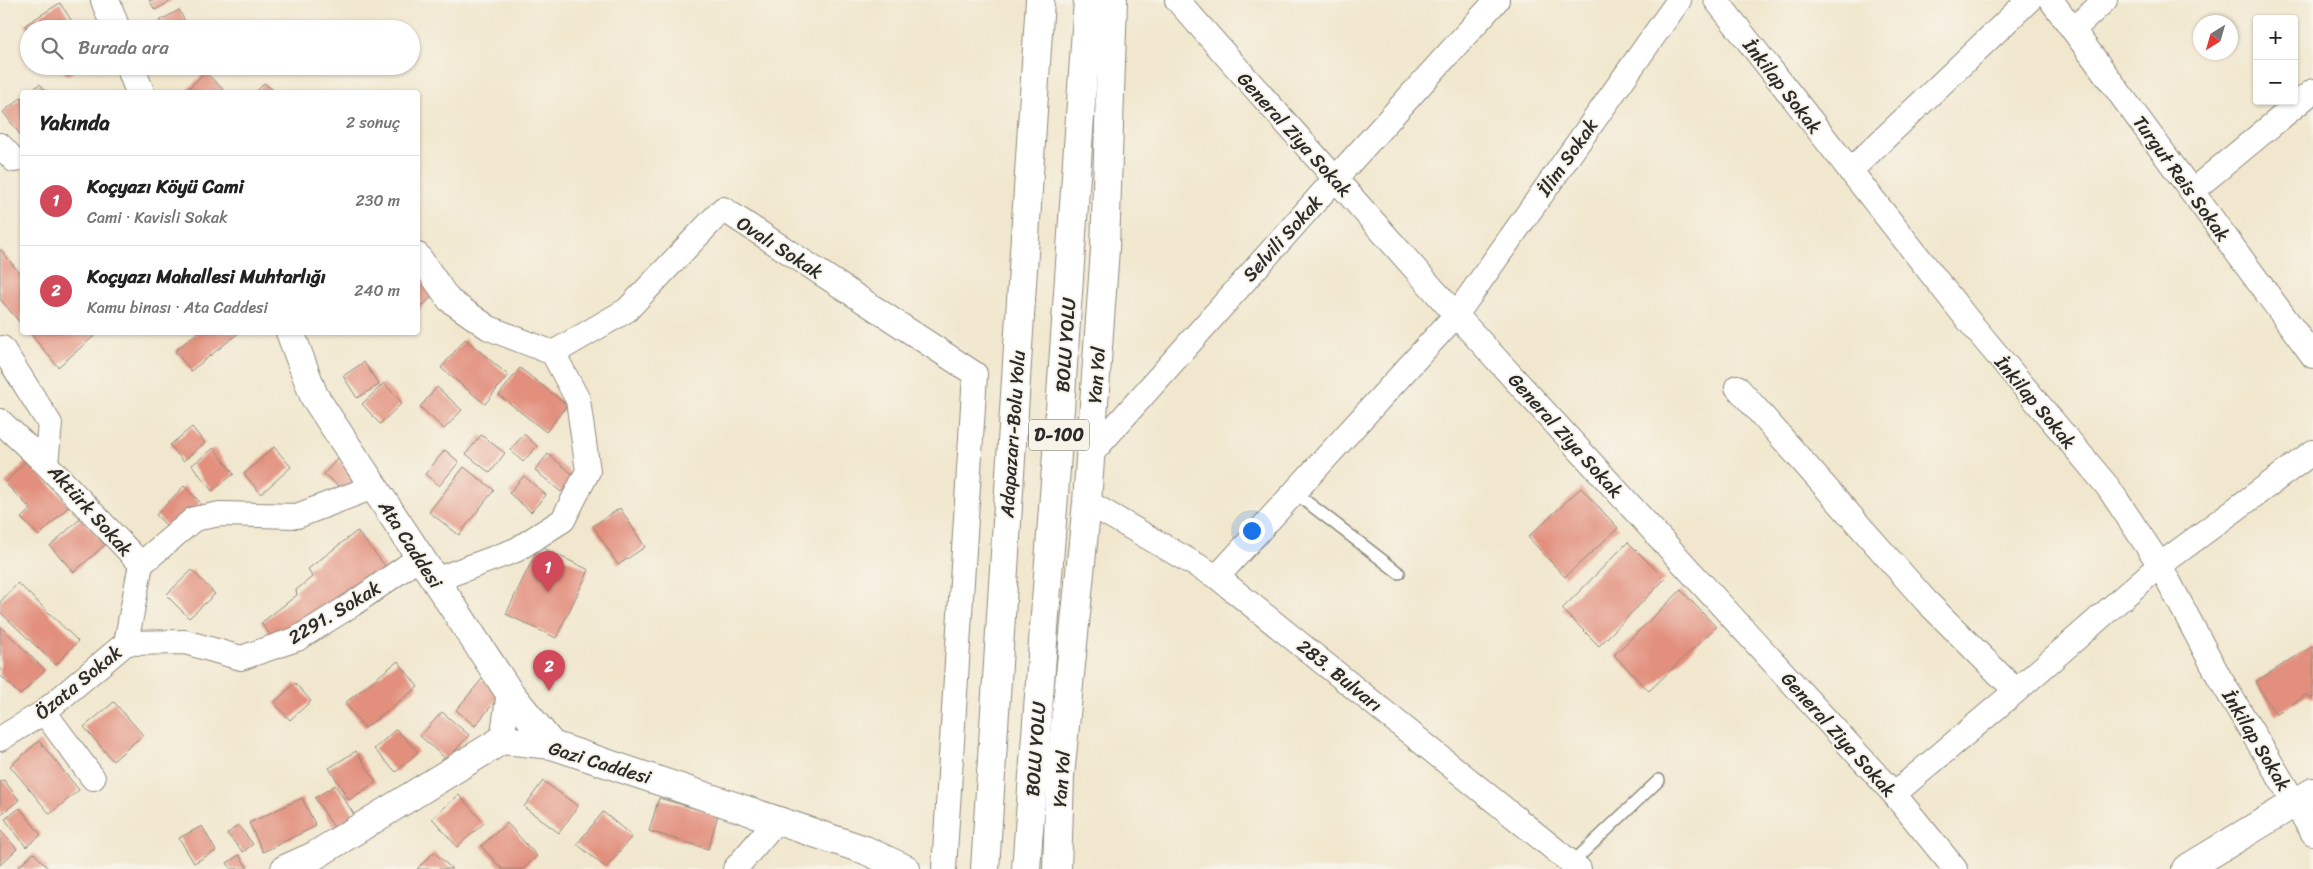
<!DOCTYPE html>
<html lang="tr">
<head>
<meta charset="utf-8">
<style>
  :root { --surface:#fff; --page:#f2f2f2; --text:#222; --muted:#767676; --line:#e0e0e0; --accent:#d1495b }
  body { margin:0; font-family:Sriracha,sans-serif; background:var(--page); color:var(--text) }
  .controls { position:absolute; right:15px; top:15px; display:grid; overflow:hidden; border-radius:5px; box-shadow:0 1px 4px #0004 }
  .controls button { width:45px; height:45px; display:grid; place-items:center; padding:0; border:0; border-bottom:1px solid var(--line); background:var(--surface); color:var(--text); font:25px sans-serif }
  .compass { position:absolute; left:2193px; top:15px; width:45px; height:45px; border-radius:50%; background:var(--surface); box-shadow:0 1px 4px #0004; rotate:217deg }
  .you { position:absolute; left:1251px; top:530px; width:18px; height:18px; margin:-12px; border:4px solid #fff; border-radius:50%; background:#1a73e8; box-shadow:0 0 0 8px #1a73e833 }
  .badge { display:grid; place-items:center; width:32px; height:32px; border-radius:50%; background:var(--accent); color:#fff; font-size:16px; font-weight:700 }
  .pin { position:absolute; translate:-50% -41px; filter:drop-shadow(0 1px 2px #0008) }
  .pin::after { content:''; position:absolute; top:26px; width:18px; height:15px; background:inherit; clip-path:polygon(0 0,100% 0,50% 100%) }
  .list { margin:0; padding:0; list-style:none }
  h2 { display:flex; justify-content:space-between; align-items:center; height:65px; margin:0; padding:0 20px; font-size:21px }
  h2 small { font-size:16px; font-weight:400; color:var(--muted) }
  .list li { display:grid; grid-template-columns:32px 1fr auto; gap:15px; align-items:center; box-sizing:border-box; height:90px; padding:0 20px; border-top:1px solid var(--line) }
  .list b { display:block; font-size:19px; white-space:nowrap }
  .list p { margin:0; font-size:16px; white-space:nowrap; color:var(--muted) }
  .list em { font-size:16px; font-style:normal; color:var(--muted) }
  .icon { flex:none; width:28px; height:28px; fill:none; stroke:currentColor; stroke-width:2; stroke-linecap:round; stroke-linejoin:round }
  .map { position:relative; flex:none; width:2313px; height:869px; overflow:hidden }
  .search { position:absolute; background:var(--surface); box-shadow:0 1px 4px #0004; left:20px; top:20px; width:400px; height:55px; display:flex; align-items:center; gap:12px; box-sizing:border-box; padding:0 18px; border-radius:28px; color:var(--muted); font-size:19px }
  .panel { position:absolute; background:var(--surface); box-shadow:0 1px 4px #0004; left:20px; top:90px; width:400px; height:245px; border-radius:5px }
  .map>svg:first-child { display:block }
  .building { fill:#e28f7d }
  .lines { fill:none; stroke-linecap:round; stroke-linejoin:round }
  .service-casing { stroke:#8e897c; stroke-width:14 }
  .minor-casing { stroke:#8e897c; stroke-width:26 }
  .tertiary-casing { stroke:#8e897c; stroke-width:30 }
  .trunk-casing { stroke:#8e897c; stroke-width:30 }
  .service { stroke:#fff; stroke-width:11 }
  .minor { stroke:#fff; stroke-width:24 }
  .tertiary { stroke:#fff; stroke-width:28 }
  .trunk { stroke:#fff; stroke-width:28 }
  .labels { text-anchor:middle; stroke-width:4; stroke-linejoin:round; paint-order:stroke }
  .shield { fill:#f7f3e8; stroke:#686764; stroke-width:1 }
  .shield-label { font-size:18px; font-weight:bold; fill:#2b2b2b }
  .street-label { font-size:19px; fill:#2b2b2b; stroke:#f7f3e8 }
</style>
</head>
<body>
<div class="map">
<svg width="2313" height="869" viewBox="0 0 2313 869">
  <rect width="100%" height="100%" fill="#f7f3e8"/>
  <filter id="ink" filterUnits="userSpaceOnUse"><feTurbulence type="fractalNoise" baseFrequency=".02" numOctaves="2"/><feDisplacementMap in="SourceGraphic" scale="10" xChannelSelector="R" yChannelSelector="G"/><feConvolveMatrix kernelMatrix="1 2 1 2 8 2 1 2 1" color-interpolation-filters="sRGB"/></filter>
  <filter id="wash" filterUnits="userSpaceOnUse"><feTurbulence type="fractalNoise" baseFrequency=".0096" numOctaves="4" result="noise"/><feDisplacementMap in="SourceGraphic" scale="20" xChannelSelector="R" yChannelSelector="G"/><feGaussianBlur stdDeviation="1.12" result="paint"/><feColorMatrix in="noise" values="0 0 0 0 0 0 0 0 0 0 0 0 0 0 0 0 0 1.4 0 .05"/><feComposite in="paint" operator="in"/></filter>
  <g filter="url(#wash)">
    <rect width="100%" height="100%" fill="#f1e7ce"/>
    <g id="blocks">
      <path class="building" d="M149,0H173L155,10Z
        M60,3L75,26L70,29H29V31L25,25Z
        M179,10L189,29H163L159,21Z
        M59,66H81L67,76Z
        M205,72L226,92H185Z
        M264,83L275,92H256Z
        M40,84L46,92H28Z
        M22,97V137L3,112Z
        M0,249L22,276V325L0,299Z
        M420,280L434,294L418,311V282Z
        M29,332H99L58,367Z
        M198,332H240L191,371L175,351Z
        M465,339L508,375L485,404L441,368Z
        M364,362L379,385L357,398L343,376Z
        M520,368L567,405L546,432L499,395Z
        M384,383L402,403L380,424L362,404Z
        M437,387L462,410L444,429L420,407Z
        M192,427L205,443L183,461L170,445Z
        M524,434L537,446L523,462L510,450Z
        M481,435L505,453L490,473L466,454Z
        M274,447L291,467L261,494L244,474Z
        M214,448L234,474L212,491L192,465Z
        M445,450L459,462L439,486L425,474Z
        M548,454L575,476L561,492L535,470Z
        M337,459L359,478L346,493L324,474Z
        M26,461L70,505L39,536L21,518L31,509L5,483Z
        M464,467L494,490L459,535L429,512Z
        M524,476L546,495L531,512L509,493Z
        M184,486L201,503L173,532L156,515Z
        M1581,488L1618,528L1565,577L1528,537Z
        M620,508L645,547L618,565L593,526Z
        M81,518L105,545L74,572L50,546Z
        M357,531L387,568L315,620L272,637L261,623L297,595L296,590L312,577L308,569Z
        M1628,542L1665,579L1599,646L1562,609Z
        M539,546L589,570L556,638L506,614Z
        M192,570L215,594L189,618L166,595Z
        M18,583L78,641L56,665L0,612V602Z
        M1681,590L1716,627L1649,691L1614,655Z
        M0,626L45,670L20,695L0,675Z
        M2313,646V698L2306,695L2276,715L2255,682Z
        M398,661L418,687L365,728L345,703Z
        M482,679L501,694L475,726L456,710Z
        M295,683L311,701L290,720L274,703Z
        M114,702L143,735L113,761L84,727Z
        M442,712L469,735L447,760L420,736Z
        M396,729L418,752L396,772L374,749Z
        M39,741L79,790L50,814L10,766Z
        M356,751L376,782L349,800L329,768Z
        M4,780L19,800L0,815V782Z
        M543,781L578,806L559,833L524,807Z
        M335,785L357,819L337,832L315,798Z
        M459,795L484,823L457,847L432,818Z
        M302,798L316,826L263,852L249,823Z
        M659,798L718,815L708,849L649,831Z
        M20,808L41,835L26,847L5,819Z
        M603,812L632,836L606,868L577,844Z
        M507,823L537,856L523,869H502L481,846Z
        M238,825L253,844L243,852L227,834Z
        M202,826L216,851L194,863L179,838Z
        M0,830L17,849L0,865Z
        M434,852L452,869H417Z
        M34,853L49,869H16Z
        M239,855L248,868L231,869L227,863Z"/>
    </g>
  </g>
  <g filter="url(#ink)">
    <use href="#blocks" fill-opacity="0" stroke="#8e897c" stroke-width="1"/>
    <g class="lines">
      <g class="service-casing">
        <path id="service" d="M1294,492L1399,573
          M1573,862L1659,780"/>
      </g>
      <g class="minor-casing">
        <path id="minor" d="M1177,0L1456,315L1894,794L1955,869
          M1716,0L1968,320L2108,487L2160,565L2219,677L2313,833
          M2051,0L2313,356
          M2073,30L2105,0
          M0,145L14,160
          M1850,171L2029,0
          M2192,191L2313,91
          M418,255L449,300L489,328L553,353L578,400L588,471L563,520L516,550L435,580
          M2,348L50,424L46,464L141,564
          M553,353L627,310L723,209L975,374L944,869
          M1737,387L1926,601L2016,691
          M0,421L46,464
          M1090,455L1335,179L1497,0
          M1087,502L1217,577L1579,869
          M1217,577L1456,315L1679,0
          M126,643L185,642L241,658L297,639L353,604L420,557
          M44,712L93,778
          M0,739L44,712L126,643L141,564L194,519L220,514L297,516L373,487
          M502,740L509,692
          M1894,794L2016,691L2160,565L2313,452
          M735,869L777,820"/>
      </g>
      <g class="tertiary-casing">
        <path id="tertiary" d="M105,0L116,29
          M130,66L140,92
          M290,332L314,396L509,692L552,745
          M285,869L314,856L502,740L552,745L865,850L906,869
          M1057,869L1060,776L1087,502L1105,249L1113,0
          M2186,869L2313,792"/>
      </g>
      <g class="trunk-casing">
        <path id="trunk" d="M985,869L1040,0
          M1026,869L1056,468L1088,0"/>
      </g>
      <use href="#service" class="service"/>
      <use href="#minor" class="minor"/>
      <use href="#tertiary" class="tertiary"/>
      <use href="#trunk" class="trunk"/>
    </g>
  </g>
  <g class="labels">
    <rect class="shield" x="1029" y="419.5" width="60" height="31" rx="4"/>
    <g class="shield-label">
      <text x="1059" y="441">D-100</text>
    </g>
    <g class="street-label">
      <text transform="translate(1783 86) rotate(52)" y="7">İnkilap Sokak</text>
      <text transform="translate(1295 134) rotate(48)" y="7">General Ziya Sokak</text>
      <text transform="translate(1567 157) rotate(-55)" y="7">İlim Sokak</text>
      <text transform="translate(2182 178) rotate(54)" y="7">Turgut Reis Sokak</text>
      <text transform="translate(1282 238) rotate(-48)" y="7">Selvili Sokak</text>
      <text transform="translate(780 247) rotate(33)" y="7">Ovalı Sokak</text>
      <text transform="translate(1065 345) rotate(-86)" y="7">BOLU YOLU</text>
      <text transform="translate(1096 375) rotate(-86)" y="7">Yan Yol</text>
      <text transform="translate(2036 402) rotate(50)" y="7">İnkilap Sokak</text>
      <text transform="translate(1012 434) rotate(-86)" y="7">Adapazarı-Bolu Yolu</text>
      <text transform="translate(1566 435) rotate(48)" y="7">General Ziya Sokak</text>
      <text transform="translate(91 510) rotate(48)" y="7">Aktürk Sokak</text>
      <text transform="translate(411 544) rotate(57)" y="7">Ata Caddesi</text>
      <text transform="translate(334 612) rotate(-31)" y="7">2291. Sokak</text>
      <text transform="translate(1340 675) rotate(39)" y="7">283. Bulvarı</text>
      <text transform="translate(78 682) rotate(-39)" y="7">Özata Sokak</text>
      <text transform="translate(1839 734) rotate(48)" y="7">General Ziya Sokak</text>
      <text transform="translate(2257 740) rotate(59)" y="7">İnkilap Sokak</text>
      <text transform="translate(1035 749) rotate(-86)" y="7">BOLU YOLU</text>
      <text transform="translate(600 762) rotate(17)" y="7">Gazi Caddesi</text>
      <text transform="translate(1061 779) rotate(-86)" y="7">Yan Yol</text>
    </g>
  </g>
</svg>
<div class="controls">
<button>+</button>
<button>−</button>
</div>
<svg class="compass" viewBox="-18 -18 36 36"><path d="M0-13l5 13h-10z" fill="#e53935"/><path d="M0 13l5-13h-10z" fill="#767676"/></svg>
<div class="you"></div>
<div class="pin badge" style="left:548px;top:592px">1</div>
<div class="pin badge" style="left:549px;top:691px">2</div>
<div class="search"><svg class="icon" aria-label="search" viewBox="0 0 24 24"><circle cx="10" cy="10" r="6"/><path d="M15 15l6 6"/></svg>Burada ara</div>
<section class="panel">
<h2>Yakında<small>2 sonuç</small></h2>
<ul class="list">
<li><span class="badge">1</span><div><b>Koçyazı Köyü Cami</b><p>Cami · Kavisli Sokak</p></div><em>230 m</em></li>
<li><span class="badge">2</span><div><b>Koçyazı Mahallesi Muhtarlığı</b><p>Kamu binası · Ata Caddesi</p></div><em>240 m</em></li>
</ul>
</section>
</div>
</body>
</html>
